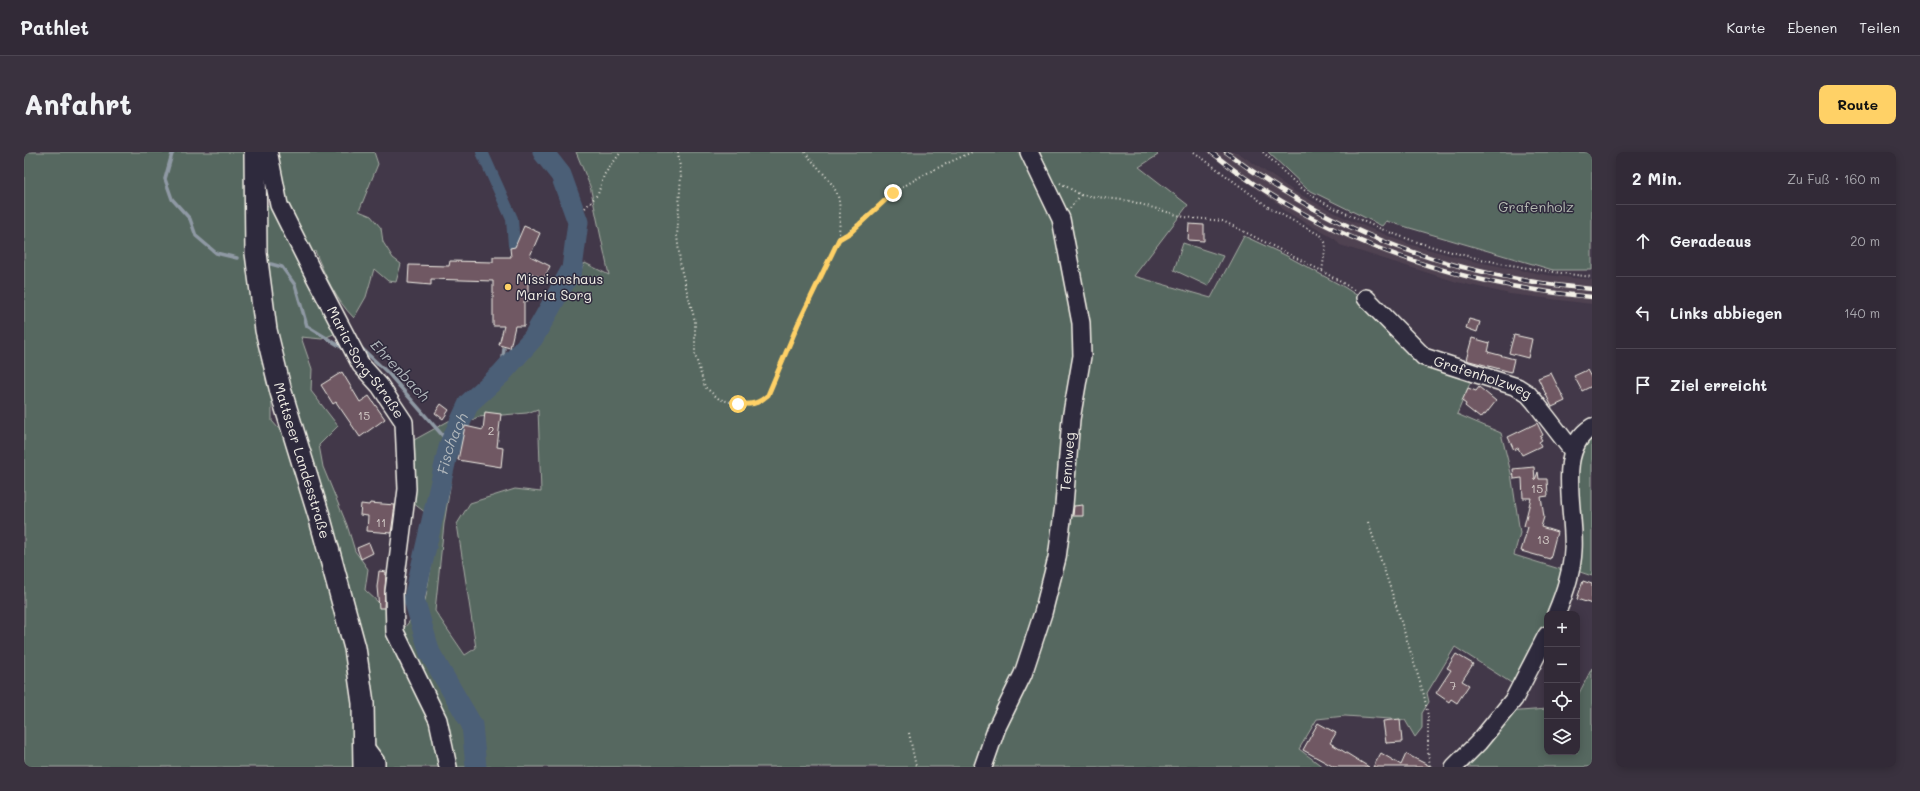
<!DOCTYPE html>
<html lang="de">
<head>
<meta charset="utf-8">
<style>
  :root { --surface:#322a37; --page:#3a323f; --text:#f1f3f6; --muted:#a8a7ad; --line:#4d4652; --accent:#ffd166 }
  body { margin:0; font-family:Mali,sans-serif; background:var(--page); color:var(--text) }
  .controls { position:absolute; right:12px; bottom:12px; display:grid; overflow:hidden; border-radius:8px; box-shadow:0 2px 10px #0003 }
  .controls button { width:36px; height:36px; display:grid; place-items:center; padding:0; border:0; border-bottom:1px solid var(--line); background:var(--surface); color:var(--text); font:20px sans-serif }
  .stop { position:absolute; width:12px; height:12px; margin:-9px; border:3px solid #ffd166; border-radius:50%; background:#fff }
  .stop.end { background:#ffd166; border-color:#fff; box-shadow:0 1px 4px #0008 }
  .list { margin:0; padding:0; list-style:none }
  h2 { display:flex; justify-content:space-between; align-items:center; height:52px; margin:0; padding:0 16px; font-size:17px }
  h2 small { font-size:13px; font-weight:400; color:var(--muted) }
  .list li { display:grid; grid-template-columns:26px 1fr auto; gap:12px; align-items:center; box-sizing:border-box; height:72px; padding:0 16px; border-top:1px solid var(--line) }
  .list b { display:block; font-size:15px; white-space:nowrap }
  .list em { font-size:13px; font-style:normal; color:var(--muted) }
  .icon { flex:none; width:22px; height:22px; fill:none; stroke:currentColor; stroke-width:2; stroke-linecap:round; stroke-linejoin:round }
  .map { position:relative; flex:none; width:1568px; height:615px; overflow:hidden; border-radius:8px }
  header { display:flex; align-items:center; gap:24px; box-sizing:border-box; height:56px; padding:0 20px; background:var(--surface); border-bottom:1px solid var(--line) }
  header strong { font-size:19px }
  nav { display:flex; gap:22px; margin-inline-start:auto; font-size:14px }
  .intro { display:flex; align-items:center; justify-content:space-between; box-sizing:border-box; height:96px; padding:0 24px }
  h1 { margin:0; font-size:28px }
  .button { padding:10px 18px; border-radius:8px; background:var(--accent); color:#111; font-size:14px; font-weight:700 }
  main { display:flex; gap:24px; padding:0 24px }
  aside { flex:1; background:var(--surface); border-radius:8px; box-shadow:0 2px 10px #0003 }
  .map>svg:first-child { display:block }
  .built { fill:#504251 }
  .green { fill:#576860; stroke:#a6aca4; fill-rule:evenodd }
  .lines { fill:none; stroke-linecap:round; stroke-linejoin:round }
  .stream { stroke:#8f99a4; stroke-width:3.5 }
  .canal { stroke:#4c5f77; stroke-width:12 }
  .river { stroke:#4c5f77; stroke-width:21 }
  .building { fill:#705964; stroke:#f4f1e8 }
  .minor-casing { stroke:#f4f1e8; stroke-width:20 }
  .major-casing { stroke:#f4f1e8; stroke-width:24 }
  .path { stroke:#f4f1e8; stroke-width:2; stroke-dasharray:1 3; stroke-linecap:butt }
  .minor { stroke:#2f2a3d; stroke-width:17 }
  .major { stroke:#2f2a3d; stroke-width:21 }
  .rail-casing { stroke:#f4f1e8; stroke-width:4.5 }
  .rail { stroke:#2f2a3d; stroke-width:3; stroke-dasharray:9; stroke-linecap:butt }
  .route { stroke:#ffd166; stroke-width:5 }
  .poi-dot { fill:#ffd166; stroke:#2f2a3d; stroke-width:1.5 }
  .labels { text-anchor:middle; stroke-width:3; stroke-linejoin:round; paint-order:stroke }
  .number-label { font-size:12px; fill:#d3cbc7 }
  .park-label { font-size:14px; fill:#b5bab2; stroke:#2f2a3d }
  .poi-label { font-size:14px; fill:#f4f1e8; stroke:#2f2a3d; text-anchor:start }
  .street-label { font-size:14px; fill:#f4f1e8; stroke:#2f2a3d }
  .water-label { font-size:15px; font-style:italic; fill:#b1b7bb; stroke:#2f2a3d }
</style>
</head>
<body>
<header>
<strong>Pathlet</strong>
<nav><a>Karte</a><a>Ebenen</a><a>Teilen</a></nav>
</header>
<div class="intro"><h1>Anfahrt</h1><a class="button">Route</a></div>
<main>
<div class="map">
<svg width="1568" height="615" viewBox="0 0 1568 615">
  <rect width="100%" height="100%" fill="#423849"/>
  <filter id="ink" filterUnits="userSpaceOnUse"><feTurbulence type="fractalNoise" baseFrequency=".025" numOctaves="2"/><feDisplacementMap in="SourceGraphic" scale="8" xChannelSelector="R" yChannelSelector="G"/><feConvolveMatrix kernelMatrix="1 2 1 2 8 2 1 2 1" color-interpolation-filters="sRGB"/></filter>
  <g filter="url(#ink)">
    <path class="built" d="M1183,0H1213L1271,40L1323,67L1384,92L1443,108L1522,123L1568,128V152L1486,142L1433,130L1316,93L1311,87L1259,58L1256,53L1231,36Z"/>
    <path class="green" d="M0,0H224V93L242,229L248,246V269L255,277L277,279L252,198L236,53L250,54L253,0H350L354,12L335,59L347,64L357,76L359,90L369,106L377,112L372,130L364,129L350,117L342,145L330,166C311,147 301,123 291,99L277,110L312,181L298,187L277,185L288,217L287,239L314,274L295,293L299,315L323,373L331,399L344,417L341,438L381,475L401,449L415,371L389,351L390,288L450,255L502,209L561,111L585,123L566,34L552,0H1131L1134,3L1115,15L1164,53L1110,124L1187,146L1220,84L1261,103L1320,135L1337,146L1377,187L1449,224L1433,262L1477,281L1487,321L1496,381L1490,403L1542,419L1528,462H1523V476L1489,532L1431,495L1403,541L1405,550L1398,561V576L1391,585L1381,568L1321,564L1293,567L1275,597L1299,615H0ZM514,257L517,340L491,337L446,351L433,372L452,496L441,503L411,459L420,372L433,292L440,272L454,265L503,261Z
      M1244,0H1568V118H1529L1362,69L1358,74L1283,37Z
      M1159,91L1199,104L1184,134L1150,118Z
      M1568,279V424L1550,418L1552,297Z
      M1568,516V615H1433L1483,560L1523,557V600H1553V545Z"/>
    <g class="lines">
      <path class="stream" d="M150,0L148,2L141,27L148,47L166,67L172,84L192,101L213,106
        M247,112L258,115L271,133L283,174L319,196L323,194
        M332,191L364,221L426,292
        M477,222L480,197"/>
      <path class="canal" d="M458,0L488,67L490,93"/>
      <path class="river" id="s1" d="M452,615L448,573L406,501L390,447L423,303L426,292L445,251L477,222L509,186L548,117L554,70L537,23L519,0"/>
    </g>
    <path class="building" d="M1165,72L1180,73V89L1164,88Z
      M500,74L516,81L506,104L526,114L520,127L504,120V149H500V174H491L486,196L475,193L480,174H469V129L407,127V133L384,131L385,113L425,114L426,109L469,110V105H487L486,96L491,95Z
      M1445,167L1456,170L1453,180L1442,176Z
      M1490,183L1508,187L1504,206L1485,201Z
      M1448,186L1466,191L1464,200L1490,207L1487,220L1442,208Z
      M1563,218L1568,227V234L1558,239L1550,224Z
      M318,220L336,250L345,244L361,267L336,285L312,250L309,252L297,233Z
      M1527,221L1541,249L1528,255L1514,226Z
      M1455,235L1472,249L1461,263L1459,262L1456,266L1441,254L1442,252L1438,249L1444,236L1452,239Z
      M417,252L425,258L419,267L411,261Z
      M461,260L477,262L473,295L479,296L477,315L434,308L441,274L459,278Z
      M1513,271L1519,283L1516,285L1518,288L1515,290L1517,294L1498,303L1494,296L1490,298L1484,285Z
      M1510,315L1511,328L1514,320L1515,327H1523L1524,344L1517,345L1520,365L1517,375L1533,380L1526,407L1497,399L1504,375L1500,374L1507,346H1499L1498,326L1490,327L1489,317Z
      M346,351L371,353L367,381L343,379L344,364L336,363L337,352L345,353Z
      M1059,353V364H1049L1050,354Z
      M345,391L349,401L337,407L333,396Z
      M355,419L362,420L360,456H355L353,435Z
      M1559,429L1568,432V452L1553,447Z
      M1432,502L1449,512L1438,529L1445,533L1433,551L1427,547L1425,550L1412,541L1427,518L1423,516Z
      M1376,567L1378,590L1362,591L1359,569Z
      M1294,571L1312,581L1306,591L1345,615H1310L1279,598Z
      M1357,601L1377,613L1382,602L1408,615H1349Z"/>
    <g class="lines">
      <g class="minor-casing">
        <g id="minor">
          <path id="s2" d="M241,0L245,3L255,53L289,121L337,213L356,234L380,270L383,337L370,440L371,480L414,568L424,615"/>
          <path id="s3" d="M1342,146L1400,205L1493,235L1504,242L1511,250L1548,298"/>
          <path d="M1532,462C1541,441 1548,420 1549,398C1552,360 1530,298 1568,275"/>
          <path d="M340,594L352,610V615"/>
          <path id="s4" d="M959,615L973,575L999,522L1019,461L1033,406L1040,353L1047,267L1058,204L1057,171L1037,67L1005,0"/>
          <path d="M1430,615L1455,590L1490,547L1523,483"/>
        </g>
      </g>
      <g class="major-casing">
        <g id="major">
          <path id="s5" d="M231,0L232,101L242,178L257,240L296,367L331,496L339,551L340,615"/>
        </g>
      </g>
      <path class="path" d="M654,0L657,23L653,84L657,117L671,169V203L681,235L695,247L714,252L728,253L736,250L744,243L774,172L815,87C835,74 850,56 869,42C893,24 922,12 948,0
        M781,0C791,14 814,33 815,50C817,62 815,75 815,87
        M1170,0L1247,57L1298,84L1302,92L1298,119
        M1239,0C1254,14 1268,29 1284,41C1298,51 1315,58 1330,65C1406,101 1486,115 1568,125
        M1036,31L1057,43L1106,49L1160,65L1199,69L1298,119L1332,139
        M561,56L574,42L580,23L597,0
        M1046,56L1057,43
        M1344,370L1370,447L1400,543L1404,564V599L1406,615
        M885,581L892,615"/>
      <use href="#minor" class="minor"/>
      <use href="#major" class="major"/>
      <g class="rail-casing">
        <path id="rail" d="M1187,0C1200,10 1212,20 1226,29C1328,98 1446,134 1568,145
          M1202,0C1312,83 1431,125 1568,137"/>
      </g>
      <use href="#rail" class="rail"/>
    </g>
  </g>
  <g class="lines" filter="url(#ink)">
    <path class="route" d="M714,252C727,253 734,252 744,243L774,172L815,87L827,80L869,41"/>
  </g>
  <circle class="poi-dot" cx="484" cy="135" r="4"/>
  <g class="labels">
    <g class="number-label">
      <text x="340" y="268">15</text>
      <text x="467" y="283">2</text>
      <text x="1513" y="341">15</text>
      <text x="357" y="375">11</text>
      <text x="1519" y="392">13</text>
      <text x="1429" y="538">7</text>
    </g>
    <g class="park-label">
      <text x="1512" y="60">Grafenholz</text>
    </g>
    <g class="poi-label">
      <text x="492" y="132">Missionshaus<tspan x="492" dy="16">Maria Sorg</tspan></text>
    </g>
    <g class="street-label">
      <text dy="5" stroke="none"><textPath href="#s2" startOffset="236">Maria-Sorg-Straße</textPath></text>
      <text dy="5" stroke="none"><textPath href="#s3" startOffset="145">Grafenholzweg</textPath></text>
      <text dy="5" stroke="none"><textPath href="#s5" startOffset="314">Mattseer Landesstraße</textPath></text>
      <text dy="5" stroke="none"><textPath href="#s4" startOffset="319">Tennweg</textPath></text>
    </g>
    <g class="water-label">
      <text transform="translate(376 219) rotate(47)" y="5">Ehrenbach</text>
      <text dy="5" stroke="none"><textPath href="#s1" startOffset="342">Fischach</textPath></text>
    </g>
  </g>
</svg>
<div class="controls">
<button>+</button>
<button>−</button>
<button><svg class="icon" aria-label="locate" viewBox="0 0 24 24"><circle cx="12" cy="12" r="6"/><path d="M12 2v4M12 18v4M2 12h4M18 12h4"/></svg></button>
<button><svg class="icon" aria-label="layers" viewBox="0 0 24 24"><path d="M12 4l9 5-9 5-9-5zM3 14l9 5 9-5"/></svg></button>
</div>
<div class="stop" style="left:714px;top:252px"></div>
<div class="stop end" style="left:869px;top:41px"></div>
</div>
<aside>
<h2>2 Min.<small>Zu Fuß · 160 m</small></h2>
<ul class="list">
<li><svg class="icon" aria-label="ahead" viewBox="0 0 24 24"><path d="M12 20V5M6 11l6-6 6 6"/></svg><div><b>Geradeaus</b></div><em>20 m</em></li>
<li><svg class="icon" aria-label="left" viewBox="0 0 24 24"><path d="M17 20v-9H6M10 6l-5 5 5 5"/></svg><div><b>Links abbiegen</b></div><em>140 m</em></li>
<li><svg class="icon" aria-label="arrive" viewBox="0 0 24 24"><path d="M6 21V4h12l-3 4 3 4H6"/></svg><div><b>Ziel erreicht</b></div></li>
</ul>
</aside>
</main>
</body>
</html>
